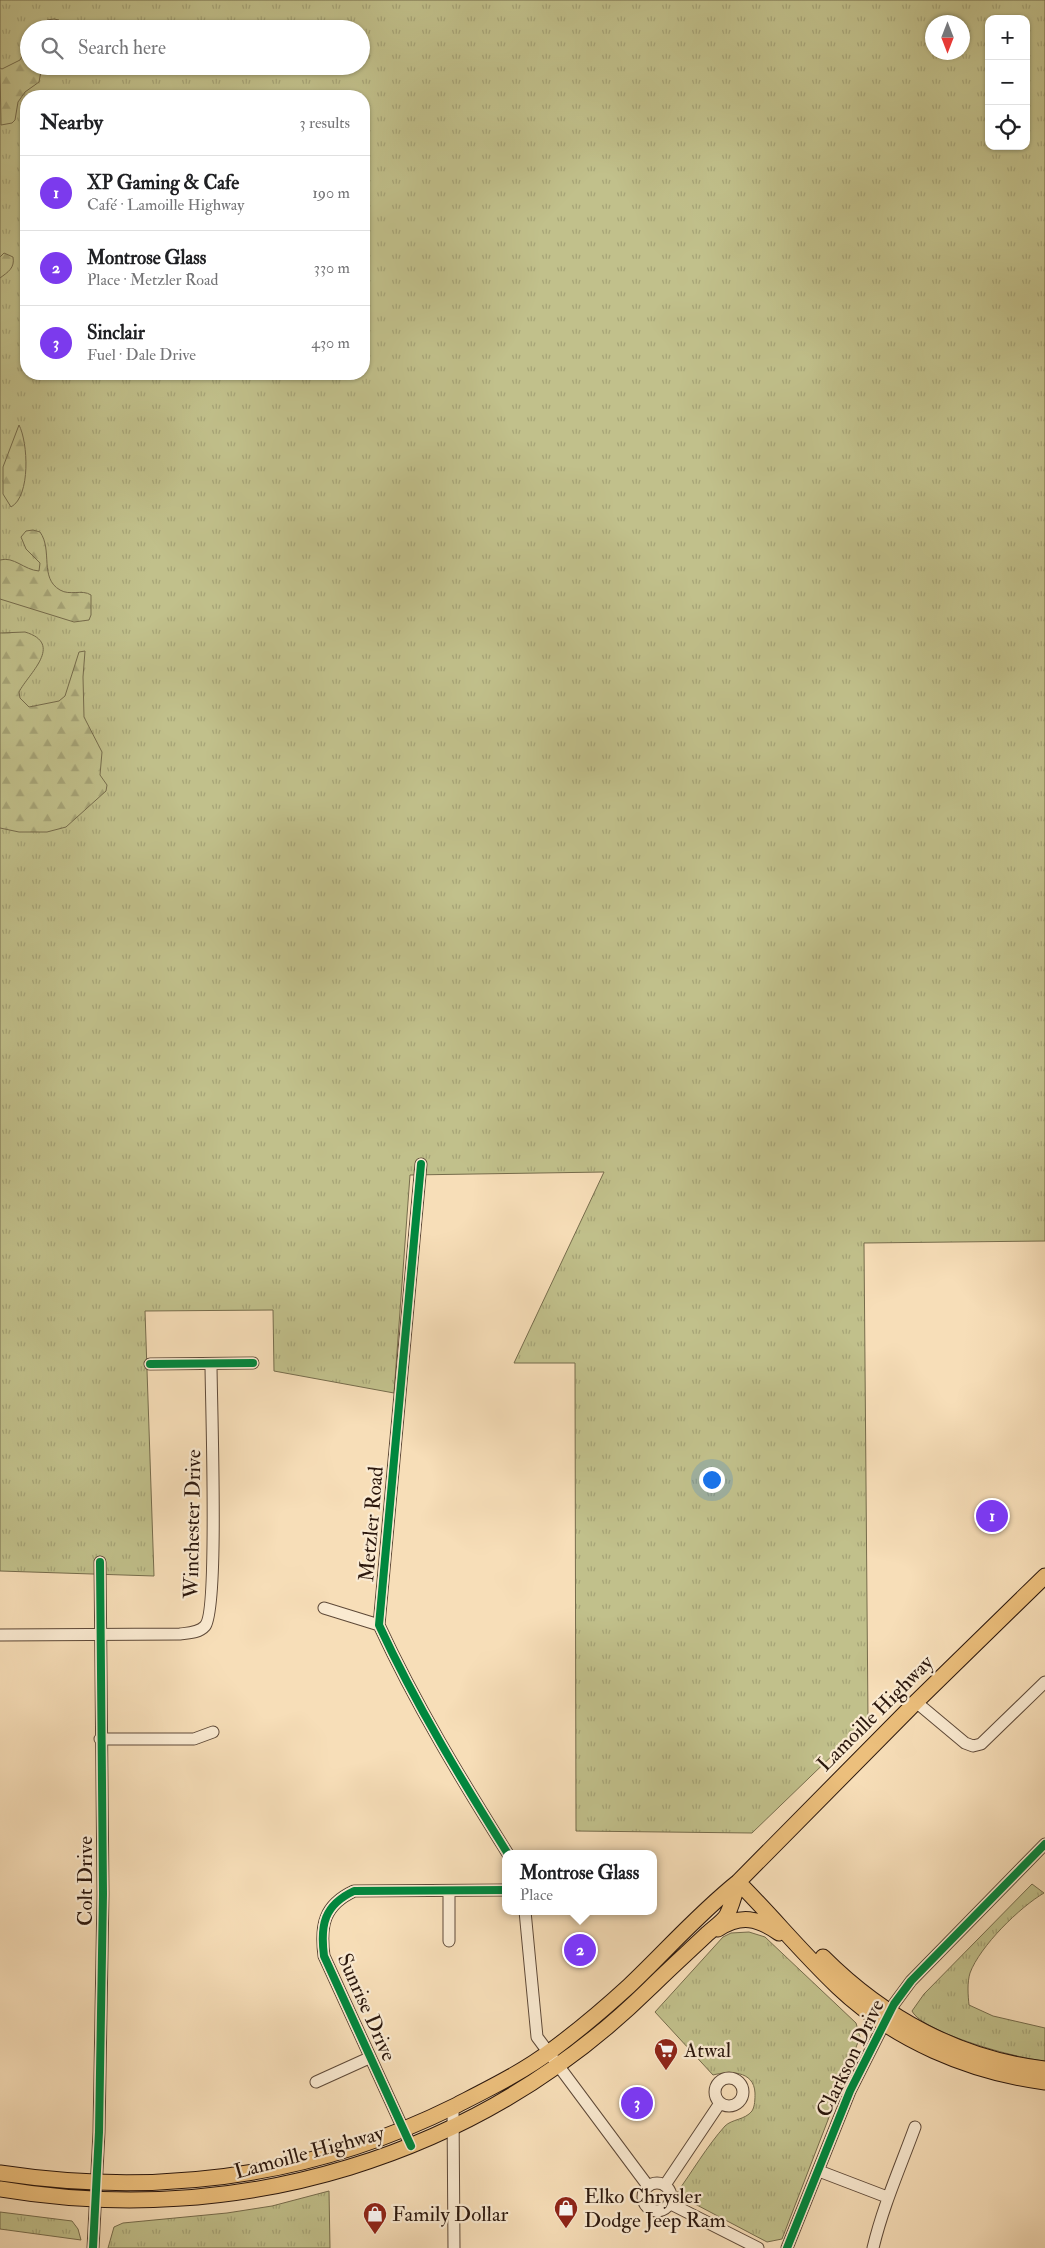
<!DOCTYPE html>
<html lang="en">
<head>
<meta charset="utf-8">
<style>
  :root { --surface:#fff; --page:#f2f2f2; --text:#202124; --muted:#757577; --line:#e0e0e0; --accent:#7c3aed }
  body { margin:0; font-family:"IM FELL Double Pica",serif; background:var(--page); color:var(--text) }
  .controls { position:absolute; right:15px; top:15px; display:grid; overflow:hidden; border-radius:10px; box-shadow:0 1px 4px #0004 }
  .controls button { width:45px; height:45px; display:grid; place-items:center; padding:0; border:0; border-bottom:1px solid var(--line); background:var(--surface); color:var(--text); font:25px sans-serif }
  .compass { position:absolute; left:925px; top:15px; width:45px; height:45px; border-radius:50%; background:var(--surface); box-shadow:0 1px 4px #0004; rotate:180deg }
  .you { position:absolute; left:711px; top:1479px; width:18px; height:18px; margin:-12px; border:4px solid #fff; border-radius:50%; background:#1a73e8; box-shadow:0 0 0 8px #1a73e833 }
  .badge { display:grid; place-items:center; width:32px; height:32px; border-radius:50%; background:var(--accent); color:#fff; font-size:16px; font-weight:700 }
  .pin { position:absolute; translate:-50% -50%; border:2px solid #fff; box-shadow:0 1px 5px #0006 }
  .popup { position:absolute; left:502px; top:1850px; width:155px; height:65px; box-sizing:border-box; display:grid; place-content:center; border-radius:10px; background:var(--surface); filter:drop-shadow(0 1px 4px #0005); font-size:16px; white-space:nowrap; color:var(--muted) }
  .popup b { font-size:19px; color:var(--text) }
  .popup::after { content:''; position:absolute; left:50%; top:100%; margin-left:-10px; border:10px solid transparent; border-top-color:var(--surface) }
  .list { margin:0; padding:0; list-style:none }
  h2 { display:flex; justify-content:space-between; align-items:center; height:65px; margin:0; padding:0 20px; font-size:21px }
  h2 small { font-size:16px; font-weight:400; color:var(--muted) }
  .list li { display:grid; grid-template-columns:32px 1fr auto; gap:15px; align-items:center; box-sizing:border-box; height:75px; padding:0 20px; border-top:1px solid var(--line) }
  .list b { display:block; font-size:19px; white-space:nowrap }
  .list p { margin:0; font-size:16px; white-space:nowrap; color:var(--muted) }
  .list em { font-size:16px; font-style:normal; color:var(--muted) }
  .icon { flex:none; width:28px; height:28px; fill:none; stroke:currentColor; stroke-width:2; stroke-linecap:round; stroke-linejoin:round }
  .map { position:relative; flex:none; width:1045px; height:2248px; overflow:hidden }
  .search { position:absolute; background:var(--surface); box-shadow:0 1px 4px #0004; left:20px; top:20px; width:350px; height:55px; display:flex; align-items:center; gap:12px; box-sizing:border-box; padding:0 18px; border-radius:28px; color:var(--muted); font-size:19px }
  .panel { position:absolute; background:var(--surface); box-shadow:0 1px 4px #0004; left:20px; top:90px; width:350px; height:290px; border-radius:20px }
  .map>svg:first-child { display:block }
  .grass { fill:url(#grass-tufts); stroke:#766c4c; fill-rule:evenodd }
  .forest { fill:url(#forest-firs); stroke:#766c4c }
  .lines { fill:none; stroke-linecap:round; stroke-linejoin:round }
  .minor-casing { stroke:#5e4938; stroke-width:13 }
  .major-casing { stroke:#2b170d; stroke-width:17 }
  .minor { stroke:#faead1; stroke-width:11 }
  .major { stroke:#ecbf7c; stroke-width:15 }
  .cycleway-casing { stroke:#faead1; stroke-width:11 }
  .cycleway { stroke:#00873e; stroke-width:8 }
  .labels { text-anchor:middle; stroke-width:4.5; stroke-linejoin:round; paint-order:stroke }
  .street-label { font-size:21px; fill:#2b170d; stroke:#faead1 }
  .poi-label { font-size:21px; fill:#2b170d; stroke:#faead1; text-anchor:start }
</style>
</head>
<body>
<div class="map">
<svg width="1045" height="2248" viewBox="0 0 1045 2248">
  <defs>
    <pattern id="grass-tufts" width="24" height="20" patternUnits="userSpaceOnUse" patternTransform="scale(1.25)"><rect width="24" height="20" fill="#c1c08b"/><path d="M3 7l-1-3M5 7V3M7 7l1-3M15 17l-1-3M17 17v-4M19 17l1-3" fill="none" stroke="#a6a477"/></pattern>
    <pattern id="forest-firs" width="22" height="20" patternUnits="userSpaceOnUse" patternTransform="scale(1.25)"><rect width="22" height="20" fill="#c1c08b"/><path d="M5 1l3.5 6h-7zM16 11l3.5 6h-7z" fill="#a6a477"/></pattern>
  </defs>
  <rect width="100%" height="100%" fill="#f7deb8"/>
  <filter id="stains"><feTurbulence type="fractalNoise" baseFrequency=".004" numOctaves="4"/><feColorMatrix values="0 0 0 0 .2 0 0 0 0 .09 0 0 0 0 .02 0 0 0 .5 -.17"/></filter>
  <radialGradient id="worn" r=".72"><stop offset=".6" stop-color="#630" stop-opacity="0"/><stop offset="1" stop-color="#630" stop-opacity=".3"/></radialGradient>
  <path class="grass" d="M0,0H1045V1241L864,1243L868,1721L752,1833L576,1831L575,1363H514L604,1172L410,1175L394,1393L274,1371L273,1310L145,1311L154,1576L0,1571ZM989,19H1026V146H989ZM932,22H962V52H932ZM29,29H361V66H29ZM26,96H364V374H26Z
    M1032,1884L1044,1893C1020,1907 980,1946 970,1973C967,1983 968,1995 969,2005L993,2016L1045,2028V2061C1019,2059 923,2033 912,2011L924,1994Z
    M749,1932L765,1937L856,2023L860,2037L782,2239L767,2242L676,2194C692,2172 707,2146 725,2126C732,2119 745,2120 752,2111C755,2106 755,2099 755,2093C754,2070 729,2071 713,2075L655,2012L723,1937L731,1933Z
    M329,2191L330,2248H108L114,2227L123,2223L227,2213L272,2206Z
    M0,2212L72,2221L78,2229L81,2240L0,2229Z"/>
  <path class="forest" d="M54,19L59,20V29H39L47,20Z
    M29,45V66H42L39,82L25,92L18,102L15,120L12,123L1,125L0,68L2,69L20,60Z
    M4,253L13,257C15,268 8,272 0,278V257Z
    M19,425C28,442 31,496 11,507L3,494V467Z
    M33,530L40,532C53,550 39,578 60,590C70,596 82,589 91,595V615L89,620L74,622L0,599V560C14,556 24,570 39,571L40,563L26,549L21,537L26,531Z
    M25,632C65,644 28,674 19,692L20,698L29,707L59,701L65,696L79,652L85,651L83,677L84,717L102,752L100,775L107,785L106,791L66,827L47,832H19L0,828V633Z"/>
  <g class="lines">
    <g class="minor-casing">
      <path id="minor" d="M421,1164L379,1625C416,1705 461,1779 508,1854
        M150,1364L253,1363
        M324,1608L379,1625
        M0,1635L180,1634C188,1633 199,1633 205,1626C219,1611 211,1399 211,1364
        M916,1702L965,1743L973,1746L981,1744L1045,1682
        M100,1739H194L213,1732
        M449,1891V1941
        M525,1911L537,2037L648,2186
        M715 2092a14 14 0 1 1 28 0a14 14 0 1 1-28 0Z
        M316,2082L369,2058
        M453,2107L454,2248
        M411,2146L324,1956C320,1925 324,1905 354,1891L506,1890
        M819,2171L887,2197
        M643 2197a14 14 0 1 1 28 0a14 14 0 1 1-28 0Z
        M665,2185L720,2103
        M669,2203L758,2248
        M93,2248L99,2132L103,1894L100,1562
        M787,2248L850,2091L894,2004L911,1981L1045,1844
        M873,2248C883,2206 900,2168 915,2127"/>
    </g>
    <g class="major-casing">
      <path id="major" d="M738,1882C772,1916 803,1954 838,1987C894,2040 969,2072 1045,2082
        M718,1929C741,1914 758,1918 779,1933
        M823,1957C884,2018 959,2059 1045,2069
        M0,2173C159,2197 310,2178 455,2106C488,2089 523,2072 552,2050C579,2030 605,2008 629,1986C666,1951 698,1914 738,1882L916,1702L1045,1576
        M0,2189C238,2229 477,2158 650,1988C668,1970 687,1953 706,1935C712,1929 723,1922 727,1915C732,1905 735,1893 738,1882"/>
    </g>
    <use href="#minor" class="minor"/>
    <use href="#major" class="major"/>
    <g class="cycleway-casing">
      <path id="cycleway" d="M421,1164L379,1625C416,1705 461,1779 508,1854
        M150,1364L253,1363
        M411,2146L324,1956C320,1925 324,1905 354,1891L506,1890
        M93,2248L99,2132L103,1894L100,1562
        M787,2248L850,2091L894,2004L911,1981L1045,1844"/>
    </g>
    <use href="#cycleway" class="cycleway"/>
  </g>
  <defs>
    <g id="supermarket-pin" transform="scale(1.25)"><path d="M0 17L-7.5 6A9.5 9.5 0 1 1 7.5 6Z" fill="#8f2418" stroke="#faead1"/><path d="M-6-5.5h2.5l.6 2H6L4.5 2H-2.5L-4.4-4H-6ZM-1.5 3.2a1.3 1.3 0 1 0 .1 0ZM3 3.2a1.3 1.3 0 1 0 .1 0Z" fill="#fff"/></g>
    <g id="shop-pin" transform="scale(1.25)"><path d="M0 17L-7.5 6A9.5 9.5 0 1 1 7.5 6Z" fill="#8f2418" stroke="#faead1"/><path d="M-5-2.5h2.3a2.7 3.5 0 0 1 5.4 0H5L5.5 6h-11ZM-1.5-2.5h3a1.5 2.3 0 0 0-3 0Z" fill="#fff"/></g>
  </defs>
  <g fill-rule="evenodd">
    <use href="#supermarket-pin" x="666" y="2050"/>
    <use href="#shop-pin" x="566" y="2208"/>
    <use href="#shop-pin" x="375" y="2214"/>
  </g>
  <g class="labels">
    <g class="street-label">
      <text transform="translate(192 1524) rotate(-89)" y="7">Winchester Drive</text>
      <text transform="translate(371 1524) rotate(-85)" y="7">Metzler Road</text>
      <text transform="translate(875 1713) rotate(-45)" y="7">Lamoille Highway</text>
      <text transform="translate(85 1881) rotate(-90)" y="7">Colt Drive</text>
      <text transform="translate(367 2007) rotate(66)" y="7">Sunrise Drive</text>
      <text transform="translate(850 2058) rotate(-64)" y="7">Clarkson Drive</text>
      <text transform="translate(309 2152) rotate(-15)" y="7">Lamoille Highway</text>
    </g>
    <g class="poi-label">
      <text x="684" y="2057">Atwal</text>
      <text x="584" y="2203">Elko Chrysler<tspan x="584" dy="24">Dodge Jeep Ram</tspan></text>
      <text x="392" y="2221">Family Dollar</text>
    </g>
  </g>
  <rect width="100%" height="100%" filter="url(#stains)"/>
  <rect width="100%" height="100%" fill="url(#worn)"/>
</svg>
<div class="controls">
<button>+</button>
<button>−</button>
<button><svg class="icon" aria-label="locate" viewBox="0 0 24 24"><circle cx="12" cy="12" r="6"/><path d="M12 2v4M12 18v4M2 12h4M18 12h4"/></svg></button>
</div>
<svg class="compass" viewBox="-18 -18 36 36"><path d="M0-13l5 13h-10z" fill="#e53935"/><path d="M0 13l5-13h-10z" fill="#757577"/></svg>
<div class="you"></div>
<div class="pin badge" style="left:992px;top:1516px">1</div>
<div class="pin badge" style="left:580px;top:1950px">2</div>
<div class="popup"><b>Montrose Glass</b>Place</div>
<div class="pin badge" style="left:637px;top:2103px">3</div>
<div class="search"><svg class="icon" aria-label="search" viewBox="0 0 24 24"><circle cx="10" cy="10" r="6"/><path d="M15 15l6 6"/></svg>Search here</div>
<section class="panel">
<h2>Nearby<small>3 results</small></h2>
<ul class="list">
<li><span class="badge">1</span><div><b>XP Gaming &amp; Cafe</b><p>Café · Lamoille Highway</p></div><em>190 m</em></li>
<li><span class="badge">2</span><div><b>Montrose Glass</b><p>Place · Metzler Road</p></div><em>330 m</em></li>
<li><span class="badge">3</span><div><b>Sinclair</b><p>Fuel · Dale Drive</p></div><em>430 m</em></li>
</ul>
</section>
</div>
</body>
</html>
